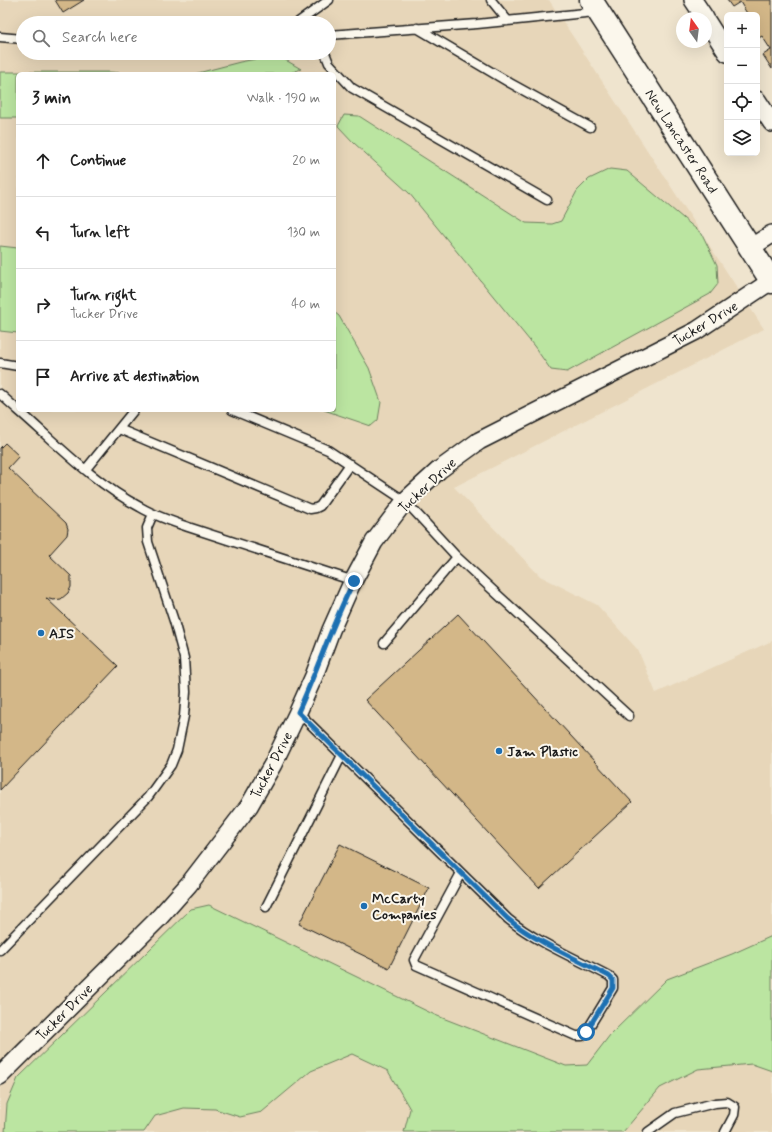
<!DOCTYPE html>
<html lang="en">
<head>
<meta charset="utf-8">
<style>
  :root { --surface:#fff; --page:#f6f6f6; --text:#222; --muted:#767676; --line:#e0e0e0 }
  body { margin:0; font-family:Mynerve,sans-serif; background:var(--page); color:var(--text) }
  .controls { position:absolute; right:12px; top:12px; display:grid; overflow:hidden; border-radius:6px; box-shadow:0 4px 16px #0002 }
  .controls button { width:36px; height:36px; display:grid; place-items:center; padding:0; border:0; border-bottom:1px solid var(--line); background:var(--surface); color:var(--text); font:20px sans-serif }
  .compass { position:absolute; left:676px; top:12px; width:36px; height:36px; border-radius:50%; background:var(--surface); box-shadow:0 4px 16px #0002; rotate:346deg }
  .stop { position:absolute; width:12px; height:12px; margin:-9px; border:3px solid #1f6fb2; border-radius:50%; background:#fff }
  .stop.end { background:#1f6fb2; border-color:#fff; box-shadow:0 1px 4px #0008 }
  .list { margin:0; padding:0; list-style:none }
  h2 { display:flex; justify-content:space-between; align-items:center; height:52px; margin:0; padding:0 16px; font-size:17px }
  h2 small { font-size:13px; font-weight:400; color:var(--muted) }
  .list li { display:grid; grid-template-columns:26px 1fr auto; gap:12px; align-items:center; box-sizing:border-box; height:72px; padding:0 16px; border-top:1px solid var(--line) }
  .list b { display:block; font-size:15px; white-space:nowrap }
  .list p { margin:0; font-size:13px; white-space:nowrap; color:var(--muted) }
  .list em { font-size:13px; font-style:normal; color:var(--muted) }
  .icon { flex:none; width:22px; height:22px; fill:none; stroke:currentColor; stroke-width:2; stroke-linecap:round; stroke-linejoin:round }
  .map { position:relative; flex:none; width:772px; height:1132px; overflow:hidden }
  .search { position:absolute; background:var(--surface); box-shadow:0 4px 16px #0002; left:16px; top:16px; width:320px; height:44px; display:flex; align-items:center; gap:10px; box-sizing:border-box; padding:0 14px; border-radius:22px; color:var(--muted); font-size:15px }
  .panel { position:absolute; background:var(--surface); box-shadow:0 4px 16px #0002; left:16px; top:72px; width:320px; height:340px; border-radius:6px }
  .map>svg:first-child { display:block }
  .built { fill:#e7d6b9; fill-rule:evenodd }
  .green { fill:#bbe5a1; stroke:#6c805e }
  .building { fill:#d3b788; stroke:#1c1c1c }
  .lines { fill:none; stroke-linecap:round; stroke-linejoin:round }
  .lane-casing { stroke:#1c1c1c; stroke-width:11 }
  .street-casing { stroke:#1c1c1c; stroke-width:20 }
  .secondary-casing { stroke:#1c1c1c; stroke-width:25 }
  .lane { stroke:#fbf7ec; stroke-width:8 }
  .street { stroke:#fbf7ec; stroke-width:17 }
  .secondary { stroke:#fbf7ec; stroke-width:22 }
  .route { stroke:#1f6fb2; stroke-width:5 }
  .poi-dot { fill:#1f6fb2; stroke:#fbf7ec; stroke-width:1.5 }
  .labels { text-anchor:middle; stroke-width:4; stroke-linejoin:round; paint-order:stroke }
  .street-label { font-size:14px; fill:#1c1c1c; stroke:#fbf7ec }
  .poi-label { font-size:14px; font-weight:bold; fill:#1c1c1c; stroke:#fbf7ec; text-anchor:start }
</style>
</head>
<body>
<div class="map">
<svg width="772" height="1132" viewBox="0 0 772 1132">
  <rect width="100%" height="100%" fill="#efe4ce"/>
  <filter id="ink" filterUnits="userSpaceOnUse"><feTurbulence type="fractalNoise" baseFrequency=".025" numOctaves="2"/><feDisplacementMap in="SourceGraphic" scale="8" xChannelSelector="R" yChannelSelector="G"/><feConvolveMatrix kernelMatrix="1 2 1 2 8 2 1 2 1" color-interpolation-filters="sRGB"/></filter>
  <g filter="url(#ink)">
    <path class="built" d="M0,0H549L764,329L454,487L540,576L597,605L638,650L656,693L772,641V1132H0ZM23,23H329V53H23ZM18,74H334V410H18Z"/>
    <path class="green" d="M277,55L301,69L287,74H194L240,62Z
      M0,72H109L141,74H18V118H0Z
      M344,115L359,116L526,223L552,224L561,221L577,191L589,179L610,169L627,171L702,234L717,265L718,284L710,294L567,372L551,370L534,346L409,193L354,143L338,126Z
      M0,246L18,248V333L0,331Z
      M334,312L339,316L369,368L381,402L378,420L371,426L324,410H334Z
      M209,905L435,1015L566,1066L587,1065L610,1035L667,979L732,954L772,936V1071L752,1064L698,1069L660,1088L623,1132H404L410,1109L388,1071L352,1054L311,1071L262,1112L240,1117L215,1109L184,1108L155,1116L144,1132H5L7,1104L18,1078L191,909Z"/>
    <path class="building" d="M55,0H84L63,13Z
      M727,0H772V69L763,55L771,50L762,36L757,39V15H748L740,2L732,7Z
      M5,443L19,456L8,468L66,523L68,529L67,535L49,555L71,576V587L68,593L61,599L53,600L46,598L118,666L0,790V448Z
      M458,614L632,802L539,888L365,700Z
      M340,844L429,888L389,968L299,924Z"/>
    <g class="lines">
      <g class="lane-casing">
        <path id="lane" d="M491,0L508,21
          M297,23L329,0
          M417,28L510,83L590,127
          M329,35L477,24L595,12
          M0,37L23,39
          M325,53L329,63L352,88L547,200
          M0,363L18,366
          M0,394L18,410
          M18,410C57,444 94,483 140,507C155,516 171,521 188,527L354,581
          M232,410L328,450L405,501L457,557L629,716
          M119,429L310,509L316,508L320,506L350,464
          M86,469L134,410
          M384,643L457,557
          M298,712L508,919C536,942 577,959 609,976L613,980V988L586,1032L582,1036H576L416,965L414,960L461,873
          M266,907L342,755
          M0,950L148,797L171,765L177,750L184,716L186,692L184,658L174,621L148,542L147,528L153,514
          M648,1132L675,1113L715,1103L727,1102L735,1107L734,1115L725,1132"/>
      </g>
      <g class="street-casing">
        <path id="street" d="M693,0L705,18
          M706,20L727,53
          M757,100L772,123
          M750,248L772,234
          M0,1076L157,920L189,884L249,806L273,764L298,712L314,676L331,630L351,585L374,542L405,501L439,470L479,441L696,331L771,281"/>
      </g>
      <g class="secondary-casing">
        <path id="secondary" d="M591,0L772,282"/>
      </g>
      <use href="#lane" class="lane"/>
      <use href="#street" class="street"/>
      <use href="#secondary" class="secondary"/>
    </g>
  </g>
  <g class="lines" filter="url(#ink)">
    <path class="route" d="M354,581C332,623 318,669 298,712L508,919C536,942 577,959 609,976L613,980V988L586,1032"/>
  </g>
  <g class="poi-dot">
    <circle cx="41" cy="633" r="4"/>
    <circle cx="499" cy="751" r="4"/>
    <circle cx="364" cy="906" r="4"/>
  </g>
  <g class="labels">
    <g class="street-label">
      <text transform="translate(682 141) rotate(57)" y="5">New Lancaster Road</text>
      <text transform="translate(705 323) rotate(-31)" y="5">Tucker Drive</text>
      <text transform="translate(427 485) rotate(-43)" y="5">Tucker Drive</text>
      <text transform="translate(271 765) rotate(-62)" y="5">Tucker Drive</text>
      <text transform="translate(64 1012) rotate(-45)" y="5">Tucker Drive</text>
    </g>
    <g class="poi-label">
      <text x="49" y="638">AIS</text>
      <text x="507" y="756">Jam Plastic</text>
      <text x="372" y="903">McCarty<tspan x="372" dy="16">Companies</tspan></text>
    </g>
  </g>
</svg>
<div class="controls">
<button>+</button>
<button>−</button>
<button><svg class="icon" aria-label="locate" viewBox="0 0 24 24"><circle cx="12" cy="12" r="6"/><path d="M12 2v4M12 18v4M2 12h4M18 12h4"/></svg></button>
<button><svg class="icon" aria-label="layers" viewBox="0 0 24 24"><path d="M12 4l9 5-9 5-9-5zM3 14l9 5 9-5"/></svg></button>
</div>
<svg class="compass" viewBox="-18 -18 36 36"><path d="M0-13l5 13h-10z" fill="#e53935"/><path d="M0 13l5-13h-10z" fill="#767676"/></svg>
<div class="stop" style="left:586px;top:1032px"></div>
<div class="stop end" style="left:354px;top:581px"></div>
<div class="search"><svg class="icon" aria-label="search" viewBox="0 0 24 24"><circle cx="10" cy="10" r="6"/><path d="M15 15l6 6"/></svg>Search here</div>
<section class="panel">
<h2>3 min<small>Walk · 190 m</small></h2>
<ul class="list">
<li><svg class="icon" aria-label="ahead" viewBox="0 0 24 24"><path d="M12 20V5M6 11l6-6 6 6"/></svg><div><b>Continue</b></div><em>20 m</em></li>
<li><svg class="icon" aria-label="left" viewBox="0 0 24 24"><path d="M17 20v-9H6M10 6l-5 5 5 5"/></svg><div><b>Turn left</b></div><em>130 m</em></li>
<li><svg class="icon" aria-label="right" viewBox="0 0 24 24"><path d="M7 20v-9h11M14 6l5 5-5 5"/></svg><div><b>Turn right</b><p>Tucker Drive</p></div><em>40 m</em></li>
<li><svg class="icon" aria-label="arrive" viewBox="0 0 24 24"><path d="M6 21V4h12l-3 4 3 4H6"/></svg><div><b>Arrive at destination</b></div></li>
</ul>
</section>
</div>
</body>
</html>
